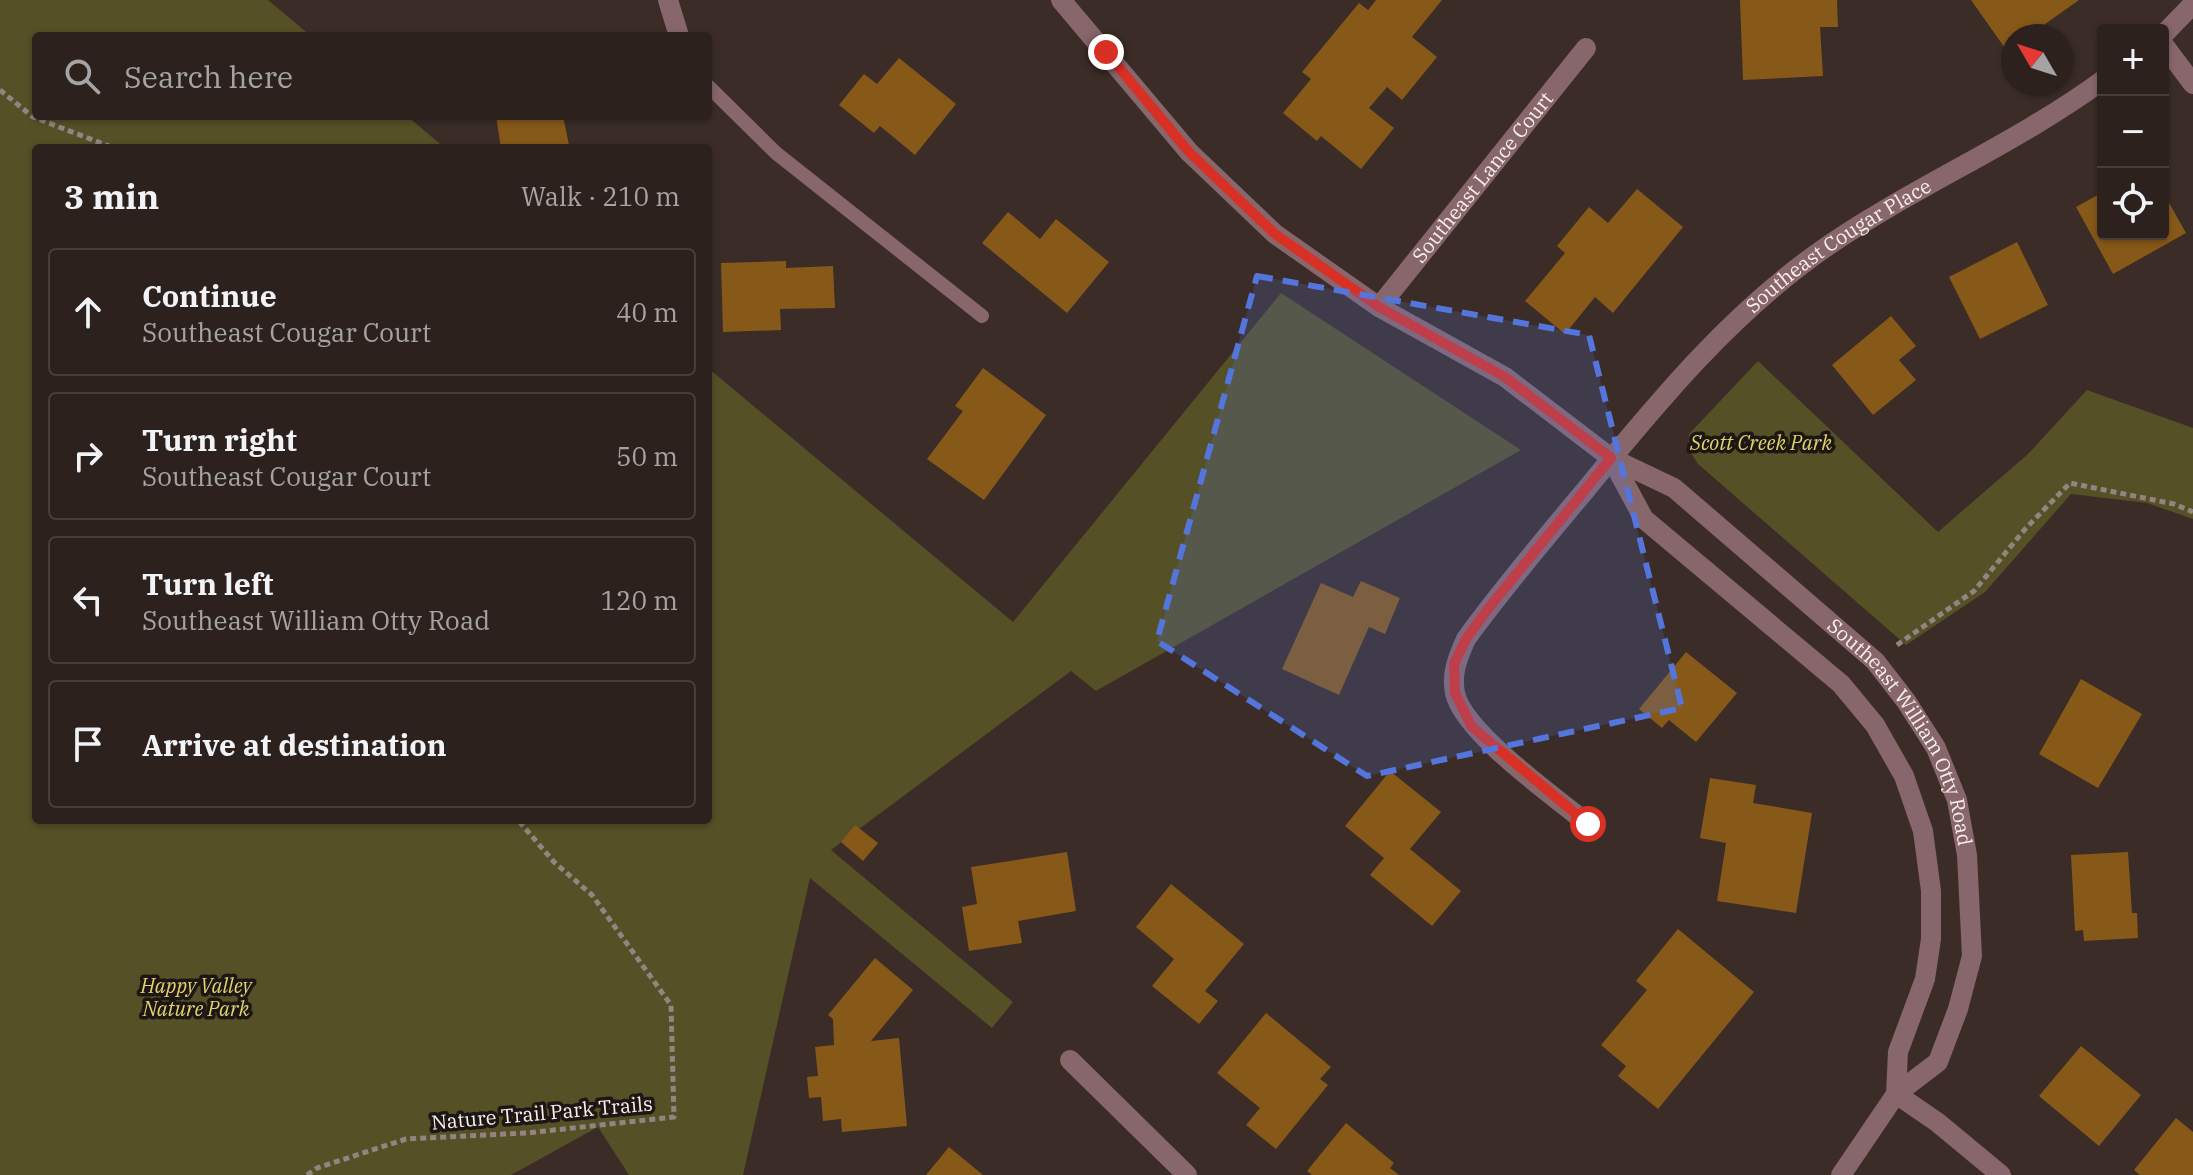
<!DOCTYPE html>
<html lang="en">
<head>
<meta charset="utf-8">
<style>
  :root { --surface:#2c211d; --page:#382e2a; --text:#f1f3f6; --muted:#a6a3a4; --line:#483e3b }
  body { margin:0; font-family:"IBM Plex Serif",serif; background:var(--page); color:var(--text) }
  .controls { position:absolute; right:24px; top:24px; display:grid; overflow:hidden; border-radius:8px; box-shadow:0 2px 6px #0004 }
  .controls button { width:72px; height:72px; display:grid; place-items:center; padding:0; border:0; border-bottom:2px solid var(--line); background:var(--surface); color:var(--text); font:40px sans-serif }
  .compass { position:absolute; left:2001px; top:24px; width:72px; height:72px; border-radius:50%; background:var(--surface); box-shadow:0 2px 6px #0004; rotate:309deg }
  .stop { position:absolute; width:24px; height:24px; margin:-18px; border:6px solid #d93025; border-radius:50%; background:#fff }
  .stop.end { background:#d93025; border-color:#fff; box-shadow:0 2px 8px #0008 }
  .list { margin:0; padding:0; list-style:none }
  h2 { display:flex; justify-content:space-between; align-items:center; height:104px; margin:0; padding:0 32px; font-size:34px }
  h2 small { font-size:26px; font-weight:400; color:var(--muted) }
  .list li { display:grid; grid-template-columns:52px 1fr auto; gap:24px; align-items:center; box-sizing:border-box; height:128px; margin:0 16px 16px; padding:0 16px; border:2px solid var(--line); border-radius:8px }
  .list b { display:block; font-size:30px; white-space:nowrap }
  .list p { margin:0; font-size:26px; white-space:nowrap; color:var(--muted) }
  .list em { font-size:26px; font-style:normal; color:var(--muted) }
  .icon { flex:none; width:44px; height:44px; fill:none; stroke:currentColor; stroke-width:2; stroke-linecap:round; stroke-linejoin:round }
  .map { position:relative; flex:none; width:2193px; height:1175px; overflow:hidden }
  .search { position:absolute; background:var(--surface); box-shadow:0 2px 6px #0004; left:32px; top:32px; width:680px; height:88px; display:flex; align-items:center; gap:20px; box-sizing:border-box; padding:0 28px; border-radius:8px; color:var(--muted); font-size:30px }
  .panel { position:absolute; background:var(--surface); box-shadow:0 2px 6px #0004; left:32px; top:144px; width:680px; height:680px; border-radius:8px }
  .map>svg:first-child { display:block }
  .green { fill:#555026 }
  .building { fill:#865919 }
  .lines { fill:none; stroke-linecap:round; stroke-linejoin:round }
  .path { stroke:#928581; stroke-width:5; stroke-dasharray:6 4; stroke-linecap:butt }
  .service { stroke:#87666c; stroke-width:14 }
  .minor { stroke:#87666c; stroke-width:20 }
  .tertiary { stroke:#87666c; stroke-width:20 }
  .route { stroke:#d93025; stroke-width:10 }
  .marked { fill:#5476dc; fill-opacity:0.2; stroke:#5476dc; stroke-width:6; stroke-dasharray:16 10; stroke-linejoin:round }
  .labels { text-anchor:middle; stroke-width:7; stroke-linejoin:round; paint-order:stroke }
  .street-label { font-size:20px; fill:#f8eeea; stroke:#1d1614 }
  .park-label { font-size:20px; font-style:italic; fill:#e1d46c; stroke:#1d1614 }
</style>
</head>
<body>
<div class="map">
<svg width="2193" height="1175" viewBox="0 0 2193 1175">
  <rect width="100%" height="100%" fill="#3b2c27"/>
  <path class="green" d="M0,0H268L311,36H36V116H407L445,148H36V820H708V368L1013,622L1281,293L1521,450L1096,691L1071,671L831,850L1013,1002L992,1028L810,878L743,1175H629L598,1127L511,1175H0Z
    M1758,361L1938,532L2028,454L2087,390L2193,428V519L2147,503L2071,494L1985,592L1906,645L1698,464L1689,450V434Z"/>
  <path class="building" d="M1376,0H1442L1412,37L1437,57L1402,100L1387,87L1369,108L1394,128L1361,169L1321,136L1317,141L1283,113L1311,79L1302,72L1359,3L1368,10Z
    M1740,0H1837L1838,27H1820L1823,76L1743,80Z
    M1971,0H2079L2028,36H2013V47L2007,51Z
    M899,58L956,104L915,155L880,126L874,133L839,105L864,74L877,84Z
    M496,116H563L569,145L501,148Z
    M1637,189L1683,227L1613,313L1595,297L1565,334L1525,301L1565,253L1557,246L1589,207L1608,223Z
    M2103,192V234H2163V192L2186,233L2113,274L2076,207Z
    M1008,212L1040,239L1056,219L1109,262L1067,313L982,243Z
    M2017,242L2048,305L1980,339L1949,277Z
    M786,261V268L833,266L835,308L780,309L781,330L723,332L721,263Z
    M1891,316L1916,346L1899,360L1916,380L1873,415L1832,365Z
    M983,368L1046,415L984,500L927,459L963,411L955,406Z
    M1361,581L1400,598L1385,634L1369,627L1339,695L1282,669L1321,583L1353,597Z
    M1686,652L1737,693L1696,742L1669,720L1662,728L1639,709Z
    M2081,679L2142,714L2098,788L2039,754Z
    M1390,771L1441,812L1410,849L1461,891L1432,926L1370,875L1384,858L1345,826Z
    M1710,778L1756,785L1753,803L1812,813L1796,913L1717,901L1726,843L1700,838Z
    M855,825L878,843L863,861L841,842Z
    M1067,852L1076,911L1018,921L1022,943L969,951L962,907L977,904L971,867Z
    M2128,852L2132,913H2137L2138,938L2084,941L2083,930L2075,931L2071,855Z
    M1171,884L1244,944L1205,991L1218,1001L1199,1024L1152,986L1174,959L1136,927Z
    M1678,929L1754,992L1658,1109L1618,1076L1626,1066L1601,1045L1647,990L1636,981Z
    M875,958L913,990L871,1041L899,1038L907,1126L842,1132L841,1119L823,1121L821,1097L809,1098L807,1077L818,1076L815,1047L834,1045L833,1019L828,1015Z
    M1266,1013L1331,1067L1320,1079L1328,1085L1276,1149L1246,1125L1260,1108L1217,1073Z
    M2081,1046L2141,1095L2099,1146L2039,1096Z
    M2176,1118L2193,1132V1175H2140L2134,1170Z
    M1346,1123L1394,1163L1390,1168L1399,1175H1312L1307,1171Z
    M949,1147L983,1175H926Z"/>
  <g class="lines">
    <path class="path" d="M0,90L33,117L114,148
      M1897,645L1974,591L2026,528L2070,483L2174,504L2193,512
      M307,1175L317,1168L406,1139L527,1133L674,1117L671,1005L592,895L554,862L518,820"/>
    <path class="service" d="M708,86L776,153L982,316"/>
    <g class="minor">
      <path d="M668,0L679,36"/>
      <path d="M2163,35L2193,4"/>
      <path d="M2163,44L2193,84"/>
      <path id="s1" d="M1379,307L1586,48"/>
      <path id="s2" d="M1588,824C1555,797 1463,732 1455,693C1451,673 1458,657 1466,639C1502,589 1543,541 1583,493C1657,403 1732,311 1829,245C1917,185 2017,143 2103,80"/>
      <path d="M1070,1060L1187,1175"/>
      <path d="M1896,1094L1937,1122L2001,1175"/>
    </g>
    <g class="tertiary">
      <path id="s3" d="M1061,0L1189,152L1275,234L1379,307L1505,377L1611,458L1674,488L1875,661L1906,701L1936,748L1957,800L1967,855L1972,956L1958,1009L1938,1062L1896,1094L1841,1175"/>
      <path d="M1611,458L1644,519L1841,684L1875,725L1904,776L1923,831L1931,891V939L1925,979L1898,1052L1896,1094"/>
    </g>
  </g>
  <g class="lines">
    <path class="route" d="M1106,52L1189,152L1275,234L1379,307L1505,377L1611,458L1487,610L1466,639L1454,664L1455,693L1472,727L1588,824"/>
  </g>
  <path class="marked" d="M1257,276L1589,335L1682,708L1367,776L1157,641Z"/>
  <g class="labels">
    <g class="street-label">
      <text dy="7" stroke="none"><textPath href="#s1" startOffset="166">Southeast Lance Court</textPath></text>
      <text dy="7" stroke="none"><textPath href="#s2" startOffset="790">Southeast Cougar Place</textPath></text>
      <text dy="7" stroke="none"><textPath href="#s3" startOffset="1132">Southeast William Otty Road</textPath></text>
      <text transform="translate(542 1113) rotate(-5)" y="7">Nature Trail Park Trails</text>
    </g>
    <g class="park-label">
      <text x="1761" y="450">Scott Creek Park</text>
      <text x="196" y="993">Happy Valley<tspan x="196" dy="23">Nature Park</tspan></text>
    </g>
  </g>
</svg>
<div class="controls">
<button>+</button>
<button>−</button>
<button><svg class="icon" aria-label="locate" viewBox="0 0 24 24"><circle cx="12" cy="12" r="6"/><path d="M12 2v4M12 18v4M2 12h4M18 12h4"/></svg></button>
</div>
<svg class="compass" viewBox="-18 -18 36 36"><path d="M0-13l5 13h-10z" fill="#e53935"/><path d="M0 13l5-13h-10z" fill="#a6a3a4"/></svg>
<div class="stop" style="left:1588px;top:824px"></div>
<div class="stop end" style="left:1106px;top:52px"></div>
<div class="search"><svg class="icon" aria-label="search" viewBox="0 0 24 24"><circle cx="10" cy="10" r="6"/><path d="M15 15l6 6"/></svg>Search here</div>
<section class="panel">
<h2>3 min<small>Walk · 210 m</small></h2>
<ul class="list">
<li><svg class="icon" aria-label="ahead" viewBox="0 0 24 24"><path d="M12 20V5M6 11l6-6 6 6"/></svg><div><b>Continue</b><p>Southeast Cougar Court</p></div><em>40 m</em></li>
<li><svg class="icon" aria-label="right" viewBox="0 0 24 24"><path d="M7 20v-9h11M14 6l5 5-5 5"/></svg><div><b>Turn right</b><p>Southeast Cougar Court</p></div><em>50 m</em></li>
<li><svg class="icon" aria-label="left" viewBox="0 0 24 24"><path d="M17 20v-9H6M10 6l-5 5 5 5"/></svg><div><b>Turn left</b><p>Southeast William Otty Road</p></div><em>120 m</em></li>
<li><svg class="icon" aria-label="arrive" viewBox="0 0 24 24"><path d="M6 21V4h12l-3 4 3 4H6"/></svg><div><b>Arrive at destination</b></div></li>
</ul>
</section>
</div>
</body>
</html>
